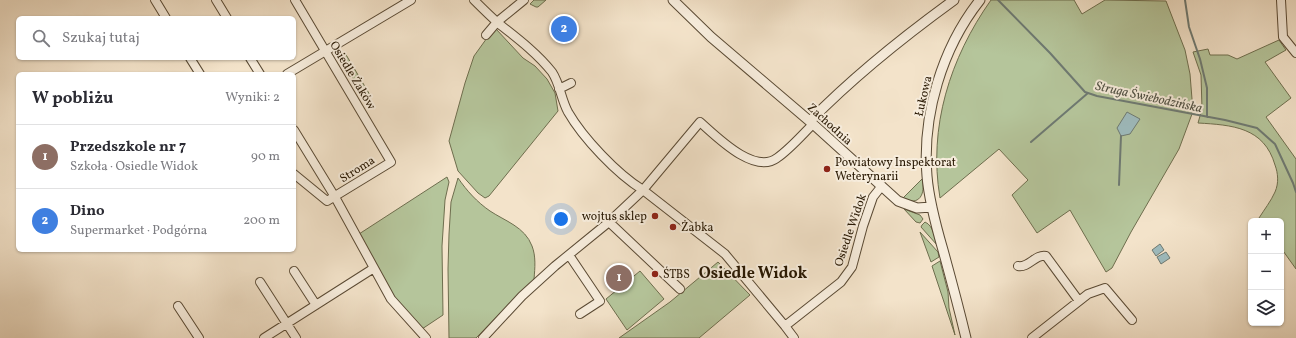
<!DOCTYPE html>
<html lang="pl">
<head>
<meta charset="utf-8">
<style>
  :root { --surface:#fff; --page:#f2f2f3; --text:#2b2b33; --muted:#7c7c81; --line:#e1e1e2; --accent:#0b8043 }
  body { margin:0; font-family:Vollkorn,serif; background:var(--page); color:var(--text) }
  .controls { position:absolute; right:12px; bottom:12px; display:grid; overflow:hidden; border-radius:6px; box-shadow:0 1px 3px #0004 }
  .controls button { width:36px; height:36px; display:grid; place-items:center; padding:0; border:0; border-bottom:1px solid var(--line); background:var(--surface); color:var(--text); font:20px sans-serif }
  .you { position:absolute; left:561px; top:219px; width:14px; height:14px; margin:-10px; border:3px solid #fff; border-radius:50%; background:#1a73e8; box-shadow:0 0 0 6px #1a73e833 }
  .badge { display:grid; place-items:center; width:26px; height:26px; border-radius:50%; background:var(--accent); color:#fff; font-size:13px; font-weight:700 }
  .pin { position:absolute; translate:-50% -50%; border:2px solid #fff; box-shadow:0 1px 4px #0006 }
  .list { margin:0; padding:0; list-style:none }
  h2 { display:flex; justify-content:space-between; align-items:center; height:52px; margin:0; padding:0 16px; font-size:17px }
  h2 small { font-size:13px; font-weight:400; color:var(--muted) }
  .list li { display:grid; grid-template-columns:26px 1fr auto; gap:12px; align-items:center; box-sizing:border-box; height:64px; padding:0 16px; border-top:1px solid var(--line) }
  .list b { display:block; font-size:15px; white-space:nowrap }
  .list p { margin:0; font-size:13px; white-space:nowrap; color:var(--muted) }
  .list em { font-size:13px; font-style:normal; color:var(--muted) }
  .icon { flex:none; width:22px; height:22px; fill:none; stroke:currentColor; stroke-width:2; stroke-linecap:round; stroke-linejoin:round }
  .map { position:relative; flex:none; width:1296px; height:338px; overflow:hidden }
  .search { position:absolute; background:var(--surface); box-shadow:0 1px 3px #0004; left:16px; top:16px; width:280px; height:44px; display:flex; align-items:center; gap:10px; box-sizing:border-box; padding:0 14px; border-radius:6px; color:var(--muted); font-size:15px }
  .panel { position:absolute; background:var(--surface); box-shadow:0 1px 3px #0004; left:16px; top:72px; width:280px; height:180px; border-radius:6px }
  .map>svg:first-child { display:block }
  .green { fill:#b5c59b; stroke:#6e6e4e }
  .water { fill:#9ebcbf; stroke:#6e7a73 }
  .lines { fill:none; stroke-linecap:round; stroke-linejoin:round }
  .stream { stroke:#6e7a73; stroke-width:2 }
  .minor-casing { stroke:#5a4a34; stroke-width:10 }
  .tertiary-casing { stroke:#5a4a34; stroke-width:11 }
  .minor { stroke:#f7eddd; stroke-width:8 }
  .tertiary { stroke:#f7eddd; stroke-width:9 }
  .poi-dot { fill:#8f2418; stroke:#f7eddd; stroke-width:1.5 }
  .labels { text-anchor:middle; stroke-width:4; stroke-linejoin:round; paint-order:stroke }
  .street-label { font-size:12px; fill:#271702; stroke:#f7eddd }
  .poi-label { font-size:12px; fill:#271702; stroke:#f7eddd; text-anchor:start }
  .water-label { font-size:13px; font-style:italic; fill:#515144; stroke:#f7eddd }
  .district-label { font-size:16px; font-weight:bold; fill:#271702; stroke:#f7eddd }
</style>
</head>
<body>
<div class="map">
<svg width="1296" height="338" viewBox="0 0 1296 338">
  <rect width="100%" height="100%" fill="#f3e3ca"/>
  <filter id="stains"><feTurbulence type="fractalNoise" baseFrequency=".005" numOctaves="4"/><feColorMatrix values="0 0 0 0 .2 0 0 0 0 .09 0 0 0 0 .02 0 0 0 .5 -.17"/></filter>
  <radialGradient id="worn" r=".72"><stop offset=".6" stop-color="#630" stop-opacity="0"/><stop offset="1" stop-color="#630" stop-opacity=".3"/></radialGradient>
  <path class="green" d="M534,0H546L538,7H536L530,4Z
    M991,0H1074L1082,14L1105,0L1166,1L1185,50L1190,74L1192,99V114L1179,149L1131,232L1112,268L1106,272L1070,210L1037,233L1012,195L1028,180L999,149L940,198C928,127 950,58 991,0Z
    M496,29L523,58L535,66L547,79L555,93L558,111L489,196L485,198L478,193L458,171L449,141L465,83L474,56L492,31Z
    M1279,40L1286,50L1265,62L1291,98L1266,117L1296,159V269L1281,248V221H1261L1259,218C1264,210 1271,201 1275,192C1279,183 1278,173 1275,165C1264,127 1232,125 1198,123L1202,109L1201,75L1193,52L1208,49L1210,55H1228L1237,59Z
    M345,53L370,95L365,98L340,57Z
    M447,177L449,182L445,200L442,246L443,315L419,331L388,301L359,234Z
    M458,178C467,191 477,202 490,211C505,221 525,227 532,246C536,256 535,268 534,279L476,338H449L448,269L449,234L451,202Z
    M922,179C926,194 919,207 903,198Z
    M904,209L920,215L923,219L920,223L916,222Z
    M925,222C934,226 934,238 937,245L921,227L922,225Z
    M920,232L938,252L939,257L931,262Z
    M940,261L948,292L949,308L955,335L932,266Z
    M718,262L750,295L699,338H619L670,302Z
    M640,271L664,299L627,330L606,299Z"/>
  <path class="water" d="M1127,112L1140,119L1130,134L1121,136L1117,128Z
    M1160,244L1164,250L1156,256L1152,250Z
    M1166,252L1170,258L1161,264L1157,257Z"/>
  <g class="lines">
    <path class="stream" d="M998,0L1050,53L1085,92L1097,96L1225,120L1257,128L1275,144L1293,183L1296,192
      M1185,0L1189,27L1200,59L1207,88V117
      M1031,142L1088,93
      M1119,185L1121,136"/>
    <g class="minor-casing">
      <path id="minor" d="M155,0L166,18
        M216,0L227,18
        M474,0C482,8 490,16 498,23C517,38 537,53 552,72C560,84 561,99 568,112C583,138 617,174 643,190L725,254L785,326L841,282L852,267L863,226L873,197L881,187
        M1281,0L1283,37L1296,53
        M486,35L497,22L524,0
        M190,58L200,74
        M250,58L260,74
        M287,74L411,0
        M559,89L571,83
        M294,130L335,197L391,299L426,338
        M294,174L327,201L391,162L295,0
        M609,222L680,289
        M569,255L600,301L580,314
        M1018,266C1029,268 1035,254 1046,256L1079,301
        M294,271L316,305
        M260,282L296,338
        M178,306L199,338
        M785,326L794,338
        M264,338L374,268
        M483,338L522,296L555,266L609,222L643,190L700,122C716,136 754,175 777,158C790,149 802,135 813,124
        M1032,338L1088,294L1105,288L1132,320"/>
    </g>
    <g class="tertiary-casing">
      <path id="tertiary" d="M673,0L711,37L813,124L898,201L917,208L932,207
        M810,121C854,76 903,37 954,0
        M966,338C959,309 951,279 943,250C936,226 929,201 927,176C922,115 942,48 980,0"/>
    </g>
    <use href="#minor" class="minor"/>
    <use href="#tertiary" class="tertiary"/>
  </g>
  <g class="poi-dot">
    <circle cx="827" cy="169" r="4"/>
    <circle cx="655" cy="216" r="4"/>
    <circle cx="673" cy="227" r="4"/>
    <circle cx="655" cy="274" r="4"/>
  </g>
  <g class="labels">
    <g class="street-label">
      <text transform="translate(353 75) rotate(59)" y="4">Osiedle Żaków</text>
      <text transform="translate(923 96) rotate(-77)" y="4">Łukowa</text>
      <text transform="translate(830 124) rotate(42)" y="4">Zachodnia</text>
      <text transform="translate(357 169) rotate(-32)" y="4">Stroma</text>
      <text transform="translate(850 230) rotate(-71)" y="4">Osiedle Widok</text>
    </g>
    <g class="poi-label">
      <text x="835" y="166">Powiatowy Inspektorat<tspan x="835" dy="14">Weterynarii</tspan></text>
      <text x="647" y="220" text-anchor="end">wojtus sklep</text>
      <text x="681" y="231">Żabka</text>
      <text x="663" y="278">ŚTBS</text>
    </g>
    <g class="water-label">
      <text transform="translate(1149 96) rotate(12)" y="5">Struga Świebodzińska</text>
    </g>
    <g class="district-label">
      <text x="753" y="278">Osiedle Widok</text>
    </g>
  </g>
  <rect width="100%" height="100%" filter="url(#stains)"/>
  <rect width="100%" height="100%" fill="url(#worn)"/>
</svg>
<div class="controls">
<button>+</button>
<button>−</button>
<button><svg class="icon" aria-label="layers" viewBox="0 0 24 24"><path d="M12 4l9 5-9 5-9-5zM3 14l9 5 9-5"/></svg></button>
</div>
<div class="you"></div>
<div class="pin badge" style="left:619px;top:278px;background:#8d6e63">1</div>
<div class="pin badge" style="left:564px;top:29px;background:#3f7fe0">2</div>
<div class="search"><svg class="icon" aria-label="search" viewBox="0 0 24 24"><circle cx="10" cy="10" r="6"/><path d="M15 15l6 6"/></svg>Szukaj tutaj</div>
<section class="panel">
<h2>W pobliżu<small>Wyniki: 2</small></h2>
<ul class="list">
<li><span class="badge" style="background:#8d6e63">1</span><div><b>Przedszkole nr 7</b><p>Szkoła · Osiedle Widok</p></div><em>90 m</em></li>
<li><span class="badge" style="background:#3f7fe0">2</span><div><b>Dino</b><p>Supermarket · Podgórna</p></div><em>200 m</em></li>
</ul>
</section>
</div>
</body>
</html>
